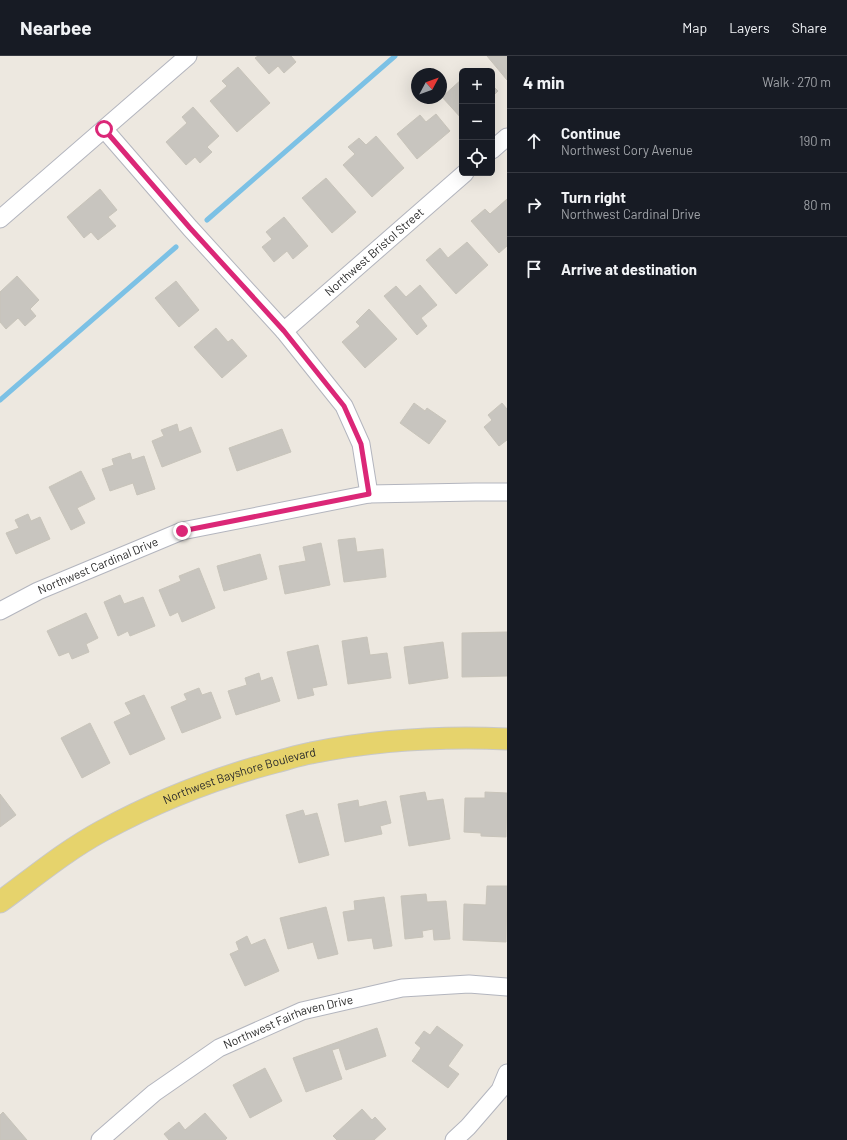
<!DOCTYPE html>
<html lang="en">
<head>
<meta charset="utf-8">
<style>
  :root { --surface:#171b24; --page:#20242c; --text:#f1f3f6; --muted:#9ea1a6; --line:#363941 }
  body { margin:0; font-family:Barlow,sans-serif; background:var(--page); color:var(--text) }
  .controls { position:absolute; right:12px; top:12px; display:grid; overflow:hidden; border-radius:6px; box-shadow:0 4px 16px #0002 }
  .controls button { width:36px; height:36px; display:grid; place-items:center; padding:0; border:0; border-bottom:1px solid var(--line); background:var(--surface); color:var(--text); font:20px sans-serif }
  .compass { position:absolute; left:411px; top:12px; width:36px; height:36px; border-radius:50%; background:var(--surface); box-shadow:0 4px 16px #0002; rotate:49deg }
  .stop { position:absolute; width:12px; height:12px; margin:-9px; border:3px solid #db2777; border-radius:50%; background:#fff }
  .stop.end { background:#db2777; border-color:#fff; box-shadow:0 1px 4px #0008 }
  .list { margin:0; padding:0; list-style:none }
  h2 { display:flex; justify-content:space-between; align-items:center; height:52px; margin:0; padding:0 16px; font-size:17px }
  h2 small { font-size:13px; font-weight:400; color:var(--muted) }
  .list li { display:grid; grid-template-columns:26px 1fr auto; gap:12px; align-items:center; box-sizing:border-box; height:64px; padding:0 16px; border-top:1px solid var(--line) }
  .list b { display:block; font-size:15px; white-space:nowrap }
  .list p { margin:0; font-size:13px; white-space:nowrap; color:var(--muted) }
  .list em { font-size:13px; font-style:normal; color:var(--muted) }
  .icon { flex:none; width:22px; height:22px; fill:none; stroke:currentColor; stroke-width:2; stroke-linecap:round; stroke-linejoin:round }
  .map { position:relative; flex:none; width:507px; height:1084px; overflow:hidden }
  header { display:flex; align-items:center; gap:24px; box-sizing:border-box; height:56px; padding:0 20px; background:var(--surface); border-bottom:1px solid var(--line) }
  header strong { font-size:19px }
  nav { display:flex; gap:22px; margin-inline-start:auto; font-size:14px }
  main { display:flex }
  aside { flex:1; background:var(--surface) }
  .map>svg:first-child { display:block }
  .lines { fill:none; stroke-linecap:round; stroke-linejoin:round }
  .stream { stroke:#7cc1e5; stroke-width:5 }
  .building { fill:#c8c5bf; stroke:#c8c4ba }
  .minor-casing { stroke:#b3b5be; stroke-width:19 }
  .major-casing { stroke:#c8c8c8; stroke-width:23 }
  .minor { stroke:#fff; stroke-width:17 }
  .major { stroke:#e6d36c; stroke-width:21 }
  .route { stroke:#db2777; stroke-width:5 }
  .labels { text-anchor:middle; stroke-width:3; stroke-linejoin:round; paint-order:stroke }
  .street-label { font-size:12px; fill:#2c2c2c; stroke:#fff }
</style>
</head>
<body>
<header>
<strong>Nearbee</strong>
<nav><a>Map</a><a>Layers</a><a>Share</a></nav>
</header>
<main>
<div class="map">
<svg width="507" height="1084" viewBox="0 0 507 1084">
  <rect width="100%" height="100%" fill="#ede8e0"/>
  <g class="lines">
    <path class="stream" d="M207,164L395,0
      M0,344L176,191"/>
  </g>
  <path class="building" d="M258,0H291L296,6L284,17L278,10L269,18L255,2Z
    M487,0H507V24Z
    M238,11L270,47L237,76L210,45L227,30L222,25Z
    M462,23V63L442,41Z
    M492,29L498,35L492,41Z
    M193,51L219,80L207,91L212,96L200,107L195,101L186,109L166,86L187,67L182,61Z
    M436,58L450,75L417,103L397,78L420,59L426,66Z
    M376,80L404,112L372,141L343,109L355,98L348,91L359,82L366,89Z
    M326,122L356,156L332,177L302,142Z
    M100,133L117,154L108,161L116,170L98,184L91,176L84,182L67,161Z
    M507,143V190L499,197L471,165L485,153L490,158Z
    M284,161L308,190L293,203L287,195L274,206L262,191L272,183L266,176Z
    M467,186L488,209L456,238L426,204L440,192L448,202Z
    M17,220L39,244L30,253L36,260L25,270L18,262L6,273L0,266V236Z
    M176,225L199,254L179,271L155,242Z
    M420,229L437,249L421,262L427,270L417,279L384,240L396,230L406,241Z
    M369,253L397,283L365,312L342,286L360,270L356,266Z
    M216,272L228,286L232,283L247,300L222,322L194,291Z
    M414,347L425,355L427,352L446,365L429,388L400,367Z
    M502,347L507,353V384L499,390L484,371L492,364L488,359Z
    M177,368L179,376L191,371L201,396L162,411L152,385L164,380L161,374Z
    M282,373L291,396L237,415L229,392Z
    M130,397L132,404L144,400L155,433L137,439L133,427L110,435L102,413L114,409L112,403Z
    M81,415L95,443L77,452L85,467L71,474L49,431Z
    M28,458L31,465L40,461L50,483L16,498L6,477L19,472L15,464Z
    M355,482L357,496L383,493L386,521L344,526L338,484Z
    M321,487L330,529L285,538L279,510L306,505L303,491Z
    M260,498L267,523L224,535L217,510Z
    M199,512L215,552L182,566L178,556L170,560L159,534L181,525L179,520Z
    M120,539L124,548L143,541L155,570L130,580L128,575L118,580L104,546Z
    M86,557L98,582L86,588L89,596L72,603L69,596L59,600L47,575Z
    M507,576V620L462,621V577Z
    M367,581L370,599L387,597L391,622L348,628L342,585Z
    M443,586L448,622L409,628L404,591Z
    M318,589L327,629L312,632L314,639L298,643L287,596Z
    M259,617L261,625L272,621L280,645L236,659L228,635L247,629L245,622Z
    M199,632L202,639L211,636L221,662L182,677L171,651L187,644L184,638Z
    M144,639L165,683L130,699L114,666L131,658L125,647Z
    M90,667L110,707L82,722L61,682Z
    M425,736L427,745L443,743L450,783L409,790L400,740Z
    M485,736L507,737L506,781L481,780V777L464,776L465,742H485Z
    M0,738L16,759L0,771Z
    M358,744L359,751L386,745L391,767L380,770L382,778L345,786L338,748Z
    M303,754L305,760L317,757L329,799L299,807L286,759Z
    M487,830H507L506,886L463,884L464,848L486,849Z
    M426,838L427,846L446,845L450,883L434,884L433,873L422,875L423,881L405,883L401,840Z
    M384,841L392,890L374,893L372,882L348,885L343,856L355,854L354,845Z
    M326,851L338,898L318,903L313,886L288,893L280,862Z
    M247,880L251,889L265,883L279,915L245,930L230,898L239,894L236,886Z
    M437,970L463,989L448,1010L459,1018L448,1032L412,1005L421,992L415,987L424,975L430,979Z
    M377,972L386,1000L346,1014L339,992L332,994L342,1023L306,1036L293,1002Z
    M265,1012L282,1045L250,1062L233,1029Z
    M362,1053L372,1064L375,1061L386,1073L374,1084H337L333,1080Z
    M3,1056L27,1084H0V1059Z
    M205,1057L227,1082L225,1084H169L164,1078L179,1066L185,1074Z"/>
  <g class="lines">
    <g class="minor-casing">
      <g id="minor">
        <path d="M104,73L190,172L284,275L344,350L361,388L369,438"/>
        <path d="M492,94L507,81"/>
        <path d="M0,163L188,0"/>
        <path id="s1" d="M284,275L465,117"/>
        <path id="s2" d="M0,555L38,535L182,475L369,438L475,436H507"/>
        <path id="s3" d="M100,1084L154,1037L219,992L302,955L402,932L469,928L507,931"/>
        <path d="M454,1084L468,1071L500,1034L507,1017"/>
      </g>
    </g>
    <g class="major-casing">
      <g id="major">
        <path id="s4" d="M0,846C33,822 65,795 102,775C157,745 215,722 276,706C288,703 299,699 311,697C376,684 441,680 507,683"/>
      </g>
    </g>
    <use href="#minor" class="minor"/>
    <use href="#major" class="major"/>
  </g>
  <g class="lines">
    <path class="route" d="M104,73L190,172L284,275L344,350L361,388L369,438L182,475"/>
  </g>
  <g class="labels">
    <g class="street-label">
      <text dy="4" stroke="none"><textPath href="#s1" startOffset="120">Northwest Bristol Street</textPath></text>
      <text dy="4" stroke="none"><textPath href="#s2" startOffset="108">Northwest Cardinal Drive</textPath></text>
      <text dy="4" stroke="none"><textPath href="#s4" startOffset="273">Northwest Bayshore Boulevard</textPath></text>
      <text dy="4" stroke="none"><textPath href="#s3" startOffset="225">Northwest Fairhaven Drive</textPath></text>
    </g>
  </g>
</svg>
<div class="controls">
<button>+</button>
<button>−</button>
<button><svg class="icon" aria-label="locate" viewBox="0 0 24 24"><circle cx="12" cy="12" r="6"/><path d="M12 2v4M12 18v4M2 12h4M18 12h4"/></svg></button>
</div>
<svg class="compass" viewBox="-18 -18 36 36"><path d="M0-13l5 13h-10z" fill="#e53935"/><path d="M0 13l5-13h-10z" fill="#9ea1a6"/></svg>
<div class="stop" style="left:104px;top:73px"></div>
<div class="stop end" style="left:182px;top:475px"></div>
</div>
<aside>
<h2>4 min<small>Walk · 270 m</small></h2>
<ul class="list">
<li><svg class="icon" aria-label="ahead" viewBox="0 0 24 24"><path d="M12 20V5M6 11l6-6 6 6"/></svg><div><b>Continue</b><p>Northwest Cory Avenue</p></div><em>190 m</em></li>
<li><svg class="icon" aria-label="right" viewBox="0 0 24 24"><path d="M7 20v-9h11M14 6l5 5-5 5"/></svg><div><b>Turn right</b><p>Northwest Cardinal Drive</p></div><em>80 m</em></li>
<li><svg class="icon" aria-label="arrive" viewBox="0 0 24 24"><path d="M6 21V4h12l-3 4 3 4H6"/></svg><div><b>Arrive at destination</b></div></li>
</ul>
</aside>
</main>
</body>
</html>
